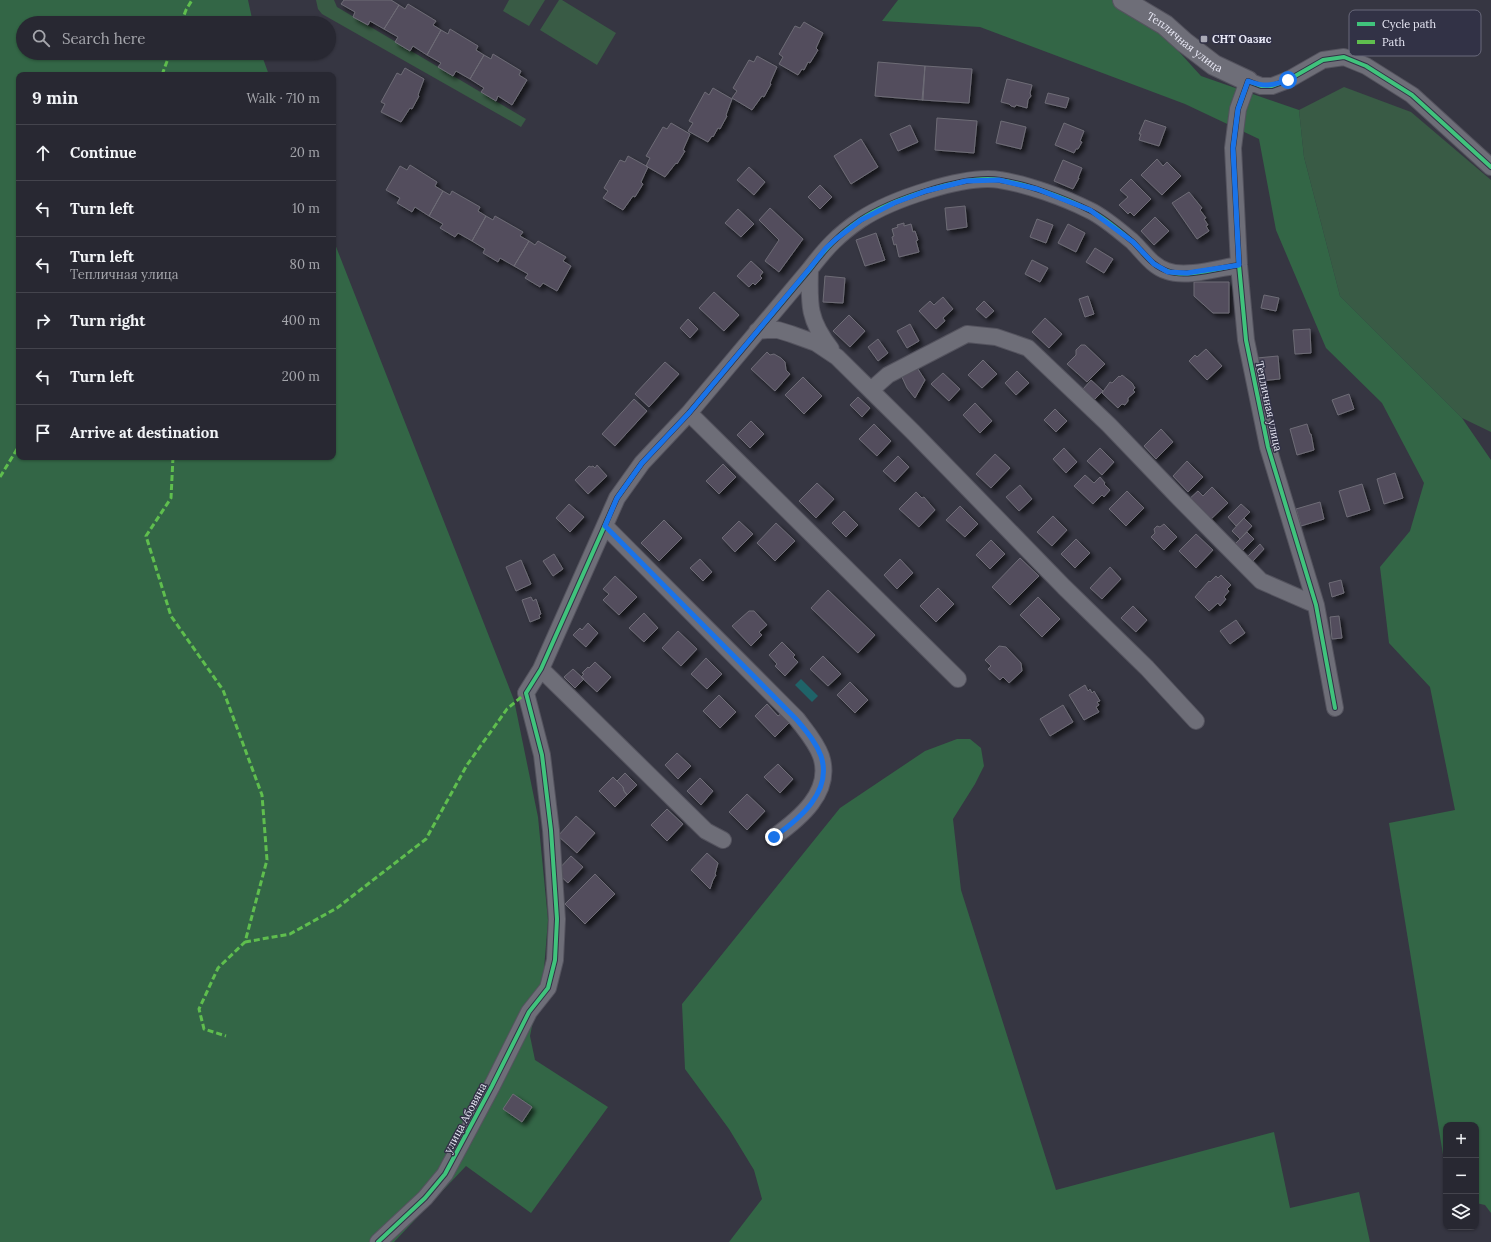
<!DOCTYPE html>
<html lang="en">
<head>
<meta charset="utf-8">
<style>
  :root { --surface:#282832; --page:#34343e; --text:#f1f3f6; --muted:#a5a6ac; --line:#44444d }
  body { margin:0; font-family:Lora,serif; background:var(--page); color:var(--text) }
  .controls { position:absolute; right:12px; bottom:12px; display:grid; overflow:hidden; border-radius:8px; box-shadow:0 1px 3px #0004 }
  .controls button { width:36px; height:36px; display:grid; place-items:center; padding:0; border:0; border-bottom:1px solid var(--line); background:var(--surface); color:var(--text); font:20px sans-serif }
  .stop { position:absolute; width:12px; height:12px; margin:-9px; border:3px solid #1a73e8; border-radius:50%; background:#fff }
  .stop.end { background:#1a73e8; border-color:#fff; box-shadow:0 1px 4px #0008 }
  .list { margin:0; padding:0; list-style:none }
  h2 { display:flex; justify-content:space-between; align-items:center; height:52px; margin:0; padding:0 16px; font-size:17px }
  h2 small { font-size:13px; font-weight:400; color:var(--muted) }
  .list li { display:grid; grid-template-columns:26px 1fr auto; gap:12px; align-items:center; box-sizing:border-box; height:56px; padding:0 16px; border-top:1px solid var(--line) }
  .list b { display:block; font-size:15px; white-space:nowrap }
  .list p { margin:0; font-size:13px; white-space:nowrap; color:var(--muted) }
  .list em { font-size:13px; font-style:normal; color:var(--muted) }
  .icon { flex:none; width:22px; height:22px; fill:none; stroke:currentColor; stroke-width:2; stroke-linecap:round; stroke-linejoin:round }
  .map { position:relative; flex:none; width:1491px; height:1242px; overflow:hidden }
  .search { position:absolute; background:var(--surface); box-shadow:0 1px 3px #0004; left:16px; top:16px; width:320px; height:44px; display:flex; align-items:center; gap:10px; box-sizing:border-box; padding:0 14px; border-radius:22px; color:var(--muted); font-size:15px }
  .panel { position:absolute; background:var(--surface); box-shadow:0 1px 3px #0004; left:16px; top:72px; width:320px; height:388px; border-radius:8px }
  .map>svg:first-child { display:block }
  .green { fill:#395b45 }
  .forest { fill:#336646 }
  .water { fill:#1f6368 }
  .building { fill:#524d5d; stroke:#6e6c76; filter:url(#shadow) }
  .lines { fill:none; stroke-linecap:round; stroke-linejoin:round }
  .minor-casing { stroke:#54535e; stroke-width:18 }
  .tertiary-casing { stroke:#54535e; stroke-width:22 }
  .minor { stroke:#6e6e78; stroke-width:16 }
  .tertiary { stroke:#6e6e78; stroke-width:20 }
  .quiet { stroke:#5fbe4e; stroke-width:3; stroke-dasharray:6 3; stroke-linecap:butt }
  .cycleway-casing { stroke:#323246; stroke-width:6 }
  .cycleway { stroke:#40c37c; stroke-width:4 }
  .route { stroke:#1a73e8; stroke-width:5 }
  .poi-dot { fill:#aaaab6; stroke:#323246; stroke-width:1.5 }
  .labels { text-anchor:middle; stroke-width:3; stroke-linejoin:round; paint-order:stroke }
  .poi-label { font-size:11px; font-weight:bold; fill:#e8e8f5; stroke:#323246; text-anchor:start }
  .street-label { font-size:11px; fill:#e8e8f5; stroke:#323246 }
  .key { fill:#323246; stroke:#69697b; stroke-width:1 }
  .key-label { font-size:11px; fill:#e8e8f5 }
</style>
</head>
<body>
<div class="map">
<svg width="1491" height="1242" viewBox="0 0 1491 1242">
  <defs>
    <filter id="shadow"><feDropShadow dx="3.5" dy="3.5" stdDeviation="2" flood-color="#0009"/></filter>
  </defs>
  <rect width="100%" height="100%" fill="#363642"/>
  <path class="green" d="M316,0H334L337,7L526,119L521,127L322,14L318,9Z
    M509,0H545L529,26L503,11Z
    M559,0H562L616,33L597,65L540,30Z
    M1344,87L1411,112L1491,180V432L1462,418L1340,296L1304,157L1299,110Z"/>
  <path class="forest" d="M0,0H248L253,23H23V53H261L269,75H19V457H333V239L514,700L538,817L548,920L544,969L530,1036L535,1060L608,1107L531,1213L466,1166L394,1242H0Z
    M898,0H1132L1201,76L1299,110L1304,157L1340,296L1462,418L1491,460V1213L1485,1205L1476,1203V1125H1446V1173L1389,823L1455,810L1430,687L1389,643L1380,567L1410,531L1424,483L1382,403L1326,348L1276,230L1259,139L1185,104L980,27L882,21Z
    M957,739H970L981,748L984,766L975,784L953,819L961,890L1056,1190L1274,1132L1290,1208L1359,1192L1370,1242H729L762,1199L754,1170L729,1129L685,1069L682,1004L840,808L925,751Z"/>
  <path class="water" d="M801,679L818,696L812,702L795,685Z"/>
  <path class="building" d="M344,0H391L399,5L384,29L370,21L368,25L353,17L355,12L341,4Z
    M408,4L436,21L433,25L441,30L427,55L413,46L410,51L395,42L398,37L384,29L399,5L405,9Z
    M804,22L823,33L816,48L818,50L810,63L808,62L804,70L802,69L798,75L779,64L783,57L779,54L795,26L800,28Z
    M450,29L478,46L476,50L484,55L470,79L456,71L453,76L438,67L441,63L427,55L441,30L448,34Z
    M493,54L521,71L519,75L527,80L512,105L498,96L496,101L481,92L484,88L470,79L484,55L491,59Z
    M757,56L777,67L770,83L771,84L764,97L762,96L752,110L732,98L737,91L733,88L749,60L754,62Z
    M878,62L925,66L923,100L875,96Z
    M925,66L972,69L969,103L922,100Z
    M405,68L424,79L418,95L419,96L412,109L410,108L401,122L381,112L385,104L381,102L397,73L401,75Z
    M1007,79L1032,85L1030,93L1031,96L1028,100L1027,108L1016,105L1015,107L1011,106L1009,104L1001,102Z
    M713,88L732,99L726,115L727,116L720,129L718,128L713,137L712,136L708,142L688,131L693,123L689,121L705,92L709,95Z
    M1048,93L1069,98L1066,108L1045,103Z
    M937,118L977,121L974,153L935,150Z
    M1145,120L1166,127L1159,146L1139,140L1141,134H1139Z
    M1001,121L1026,127L1021,149L996,143Z
    M671,123L690,134L683,150L685,151L677,164L676,163L665,177L646,166L650,158L646,156L663,127L667,129Z
    M1064,123L1084,131L1080,141L1082,142L1078,149H1076L1074,153L1055,145Z
    M910,125L918,142L898,151L890,134Z
    M861,139L878,167L851,184L834,156Z
    M628,156L648,167L641,182L643,184L635,197L633,196L623,210L603,198L608,191L604,188L620,160L625,162Z
    M1157,159L1163,166L1167,162L1181,176L1162,195L1141,175Z
    M1063,160L1082,168L1078,178H1079L1073,189L1054,181Z
    M410,165L437,182L435,186L443,191L429,216L415,207L412,212L397,203L400,198L386,190L400,166L407,170Z
    M749,167L765,182L754,195L737,180Z
    M1131,179L1151,199L1134,216L1130,212L1128,214L1119,205L1128,197L1120,190Z
    M820,185L832,197L820,209L808,197Z
    M443,191L450,195L452,191L480,207L478,211L486,216L472,241L458,233L455,237L440,228L443,224L429,216Z
    M1189,192L1202,208L1200,210L1206,218L1204,219L1208,225L1206,226L1209,231L1197,239L1172,203Z
    M965,206L967,227L947,230L945,208Z
    M770,208L803,239L779,272L765,261L779,240L759,220Z
    M738,209L754,224L741,237L725,223Z
    M486,216L493,220L495,216L523,232L520,236L529,241L514,266L500,258L498,262L483,253L485,249L472,241Z
    M1155,217L1169,231L1154,245L1141,231Z
    M1037,219L1053,225L1046,243L1030,237Z
    M904,223V226L911,224L913,232L915,231L918,240L916,241L919,252L899,257L896,244L894,245L892,237L894,236L892,229L898,227L897,225Z
    M1068,224L1085,233L1076,252L1058,243Z
    M876,233L885,260L865,266L856,240Z
    M529,241L535,245L538,241L566,257L563,261L571,266L557,291L543,283L540,287L525,278L528,274L514,266Z
    M1095,248L1113,259L1104,273L1086,262Z
    M1032,260L1048,268L1040,282L1025,274Z
    M751,261L763,272L760,276L762,278L755,285L753,283L749,287L737,276Z
    M825,276L845,278L843,303L823,302Z
    M1194,282H1229V313H1213L1194,296Z
    M714,292L739,315L724,331L699,308Z
    M1264,295L1279,298L1276,311L1261,308Z
    M1088,296L1094,314L1085,317L1079,299Z
    M943,297L953,309L943,318L945,321L936,329L919,311L930,301L934,305Z
    M984,301L994,311L986,318L976,309Z
    M849,315L865,331L850,347L833,331Z
    M1045,318L1062,334L1049,348L1032,332Z
    M688,319L698,329L690,338L680,328Z
    M910,324L919,341L907,348L897,331Z
    M1310,329L1311,353L1295,354L1293,330Z
    M878,339L888,353L878,361L868,347Z
    M1081,345H1085L1105,364L1087,382L1067,364L1076,355V350Z
    M1206,349L1222,366L1207,380L1189,361L1195,355L1197,357Z
    M767,352L770,355L774,354L781,358L785,362L786,370L790,374L775,391L751,369Z
    M1278,356L1280,379L1259,381L1257,358Z
    M983,360L997,374L982,388L968,375Z
    M665,362L679,374L649,407L635,394Z
    M916,366L925,380L915,398L907,388L901,375Z
    M1017,371L1029,383L1016,395L1005,383Z
    M943,373L960,389L949,401L931,384Z
    M1122,375L1132,383L1135,388L1133,390L1135,392L1128,398V401L1125,405L1122,404L1118,408L1102,393L1110,382L1112,383L1119,376L1120,377Z
    M803,377L822,396L804,414L785,395Z
    M1091,380L1103,391L1094,400L1083,389Z
    M1349,394L1354,409L1338,415L1332,400Z
    M858,397L870,408L862,417L850,405Z
    M634,399L647,411L615,446L602,434Z
    M975,403L992,421L980,433L963,415Z
    M1055,409L1067,421L1056,432L1044,420Z
    M751,421L764,434L750,448L737,435Z
    M874,424L891,441L877,456L859,439Z
    M1307,424L1310,434H1311L1314,450L1297,455L1290,429Z
    M1161,429L1173,442L1156,459L1144,446Z
    M1064,448L1077,462L1066,473L1053,459Z
    M1100,448L1114,462L1102,475L1087,461Z
    M995,454L1010,468L991,488L976,474Z
    M898,456L909,467L895,482L883,471Z
    M1187,461L1203,477L1188,492L1173,476Z
    M723,464L736,477L719,494L706,481Z
    M597,465L607,476L588,494L575,480L589,466L591,467L593,466L595,468Z
    M1395,473L1403,498L1384,504L1377,479Z
    M1085,475L1094,483L1100,477L1105,483L1104,484L1110,490L1104,497L1102,495L1093,504L1074,486Z
    M817,483L834,499L816,518L799,501Z
    M1362,484L1370,510L1347,517L1339,491Z
    M1020,485L1032,499L1019,511L1006,497Z
    M1212,487L1228,503L1209,521L1188,500L1198,491L1203,496Z
    M1127,491L1144,508L1126,526L1109,509Z
    M916,492L922,498L924,497L935,510L919,527L899,509Z
    M1320,502L1324,519L1301,526L1296,509Z
    M569,504L584,517L570,532L556,518Z
    M1241,504L1250,512L1236,526L1228,517Z
    M960,506L978,524L965,537L946,520Z
    M844,511L858,525L846,537L832,523Z
    M1053,516L1067,530L1052,546L1037,532Z
    M1244,518L1252,526L1240,539L1232,531Z
    M664,520L682,538L659,561L641,543Z
    M739,521L753,534L735,552L722,538Z
    M776,523L795,541L775,561L757,543Z
    M1164,524L1177,537L1164,550L1151,537L1155,533L1154,529L1157,526L1160,527Z
    M1247,532L1254,539L1241,552L1234,545Z
    M1196,534L1213,550L1196,568L1179,551Z
    M1076,539L1090,553L1075,568L1061,554Z
    M991,540L1005,554L990,569L976,555Z
    M1260,544L1264,549L1253,561L1248,556Z
    M554,554L563,569L553,576L543,561Z
    M1020,558L1039,576L1010,605L992,587Z
    M700,559L712,572L703,581L690,568Z
    M900,559L913,573L897,589L884,575Z
    M521,560L531,584L516,591L506,567Z
    M1110,567L1121,579L1102,599L1090,588Z
    M1221,575L1231,585L1227,589L1229,591L1224,597L1226,599L1220,606L1218,603L1209,611L1195,597L1209,581L1210,582L1216,576L1218,578Z
    M615,576L637,597L619,615L603,600L609,594L603,589Z
    M1341,580L1344,593L1332,597L1329,583Z
    M938,588L954,604L936,622L920,606Z
    M828,590L875,635L858,653L811,608Z
    M531,597L533,601L536,599L541,614L539,615L540,618L530,622L522,600Z
    M1038,597L1060,619L1042,637L1020,615Z
    M1133,606L1147,620L1136,632L1121,618Z
    M749,611H754L767,625L759,632L762,635L751,646L732,626Z
    M644,613L658,628L644,642L629,628Z
    M1339,616L1342,638L1332,639L1330,617Z
    M1236,620L1245,633L1230,644L1220,631Z
    M588,623L598,633L586,647L573,635L580,628L582,630Z
    M678,631L697,649L681,666L662,648Z
    M782,642L795,655L793,657L798,662L785,676L775,666L777,664L769,655Z
    M999,646L1006,647L1021,663L1022,671L1009,683L1003,677L1000,680L988,669L991,666L985,660Z
    M823,656L841,674L828,686L810,669Z
    M706,658L722,674L707,689L691,674Z
    M595,662L611,677L597,692L581,677L584,674L582,673L588,667L589,668Z
    M573,669L584,679L575,688L564,677Z
    M850,682L868,700L855,713L837,695Z
    M1085,685L1088,691L1090,689L1092,693L1094,691L1100,701L1097,702L1099,705L1096,707L1099,712L1084,720L1069,695Z
    M719,695L736,712L720,728L703,711Z
    M767,704L778,716L782,713L790,722L775,737L755,716Z
    M1063,705L1073,722L1050,736L1040,719Z
    M677,753L691,766L678,779L665,765Z
    M778,764L793,779L780,793L764,777Z
    M625,773L637,785L627,795L624,791L623,787L617,781Z
    M613,777L623,787L624,791L627,795L615,807L599,791Z
    M700,778L713,791L701,805L687,791Z
    M747,794L765,811L747,830L729,812Z
    M667,809L683,824L667,841L651,825Z
    M576,816L595,833L577,853L558,836Z
    M707,853L718,863L715,874L716,875L713,880L710,889L691,870Z
    M571,856L583,867L568,883L556,872Z
    M595,874L615,894L585,924L565,904Z
    M513,1094L532,1107L522,1122L503,1109Z"/>
  <g class="lines">
    <g class="minor-casing">
      <path id="minor" d="M810,269C809,304 808,320 831,349
        M757,331L767,330H778L791,334L816,343L837,357L913,432L1064,587L1147,668L1196,721
        M871,390L888,375L967,334L996,337L1028,348L1109,425L1179,498L1261,581L1316,605
        M689,413L958,679
        M605,526L797,719C806,731 816,742 821,756C833,792 799,819 774,837
        M541,669L706,831L723,840
        M1335,708L1316,605L1268,447L1246,340L1239,265L1233,148L1238,109L1248,81L1261,86H1272L1288,80L1323,60L1344,57L1366,66L1412,95L1491,167
        M378,1242L425,1198L445,1174L492,1086L529,1012L548,988L555,960L557,919L551,830L542,755L526,693L541,669L617,498L642,463L689,413L810,269C826,248 838,235 860,220C890,200 965,174 1000,180C1027,184 1065,198 1089,210C1104,217 1120,231 1133,242C1144,253 1152,266 1167,271C1186,278 1219,268 1239,265"/>
    </g>
    <g class="tertiary-casing">
      <g id="tertiary">
        <path id="s1" d="M1123,0L1165,25L1184,42L1214,65L1248,81"/>
      </g>
    </g>
    <use href="#minor" class="minor"/>
    <use href="#tertiary" class="tertiary"/>
    <path class="quiet" d="M181,23L186,10L192,0
      M162,75L170,53
      M173,457L171,498L146,536L171,616L223,690L262,795L267,860L245,942L218,968L199,1009L204,1029L226,1036
      M0,477L19,446
      M245,942L290,934L337,908L426,839L467,765L507,709L526,693"/>
    <g class="cycleway-casing">
      <path id="cycleway" d="M1335,708L1316,605L1268,447L1246,340L1239,265L1233,148L1238,109L1248,81L1261,86H1272L1288,80L1323,60L1344,57L1366,66L1412,95L1491,167
        M378,1242L425,1198L445,1174L492,1086L529,1012L548,988L555,960L557,919L551,830L542,755L526,693L541,669L617,498L642,463L689,413L810,269C826,248 838,235 860,220C890,200 965,174 1000,180C1027,184 1065,198 1089,210C1104,217 1120,231 1133,242C1144,253 1152,266 1167,271C1186,278 1219,268 1239,265"/>
    </g>
    <use href="#cycleway" class="cycleway"/>
  </g>
  <g class="lines">
    <path class="route" d="M774,837C799,819 833,792 821,756C816,742 806,731 797,720L605,526L617,498L642,463L689,413L810,268L826,248L836,239L861,220L894,203L926,191L966,181L999,180L1037,189L1090,210L1133,242L1154,264L1168,272L1187,273L1239,265L1233,148L1238,109L1248,81C1265,87 1271,86 1288,80"/>
  </g>
  <rect class="poi-dot" x="1200" y="35" width="8" height="8" rx="2"/>
  <g class="labels">
    <g class="poi-label">
      <text x="1212" y="43">СНТ Оазис</text>
    </g>
    <g class="street-label">
      <text dy="4" stroke="none"><textPath href="#s1" startOffset="75">Тепличная улица</textPath></text>
      <text transform="translate(1269 406) rotate(78)" y="4">Тепличная улица</text>
      <text transform="translate(465 1118) rotate(-62)" y="4">улица Абовяна</text>
    </g>
  </g>
  <rect x="1349" y="10" width="132" height="46" rx="6" class="key"/>
  <rect x="1357" y="22" width="18" height="4" fill="#40c37c"/>
  <rect x="1357" y="40" width="18" height="4" fill="#5fbe4e"/>
  <g class="key-label">
    <text x="1382" y="28">Cycle path</text>
    <text x="1382" y="46">Path</text>
  </g>
</svg>
<div class="controls">
<button>+</button>
<button>−</button>
<button><svg class="icon" aria-label="layers" viewBox="0 0 24 24"><path d="M12 4l9 5-9 5-9-5zM3 14l9 5 9-5"/></svg></button>
</div>
<div class="stop" style="left:1288px;top:80px"></div>
<div class="stop end" style="left:774px;top:837px"></div>
<div class="search"><svg class="icon" aria-label="search" viewBox="0 0 24 24"><circle cx="10" cy="10" r="6"/><path d="M15 15l6 6"/></svg>Search here</div>
<section class="panel">
<h2>9 min<small>Walk · 710 m</small></h2>
<ul class="list">
<li><svg class="icon" aria-label="ahead" viewBox="0 0 24 24"><path d="M12 20V5M6 11l6-6 6 6"/></svg><div><b>Continue</b></div><em>20 m</em></li>
<li><svg class="icon" aria-label="left" viewBox="0 0 24 24"><path d="M17 20v-9H6M10 6l-5 5 5 5"/></svg><div><b>Turn left</b></div><em>10 m</em></li>
<li><svg class="icon" aria-label="left" viewBox="0 0 24 24"><path d="M17 20v-9H6M10 6l-5 5 5 5"/></svg><div><b>Turn left</b><p>Тепличная улица</p></div><em>80 m</em></li>
<li><svg class="icon" aria-label="right" viewBox="0 0 24 24"><path d="M7 20v-9h11M14 6l5 5-5 5"/></svg><div><b>Turn right</b></div><em>400 m</em></li>
<li><svg class="icon" aria-label="left" viewBox="0 0 24 24"><path d="M17 20v-9H6M10 6l-5 5 5 5"/></svg><div><b>Turn left</b></div><em>200 m</em></li>
<li><svg class="icon" aria-label="arrive" viewBox="0 0 24 24"><path d="M6 21V4h12l-3 4 3 4H6"/></svg><div><b>Arrive at destination</b></div></li>
</ul>
</section>
</div>
</body>
</html>
